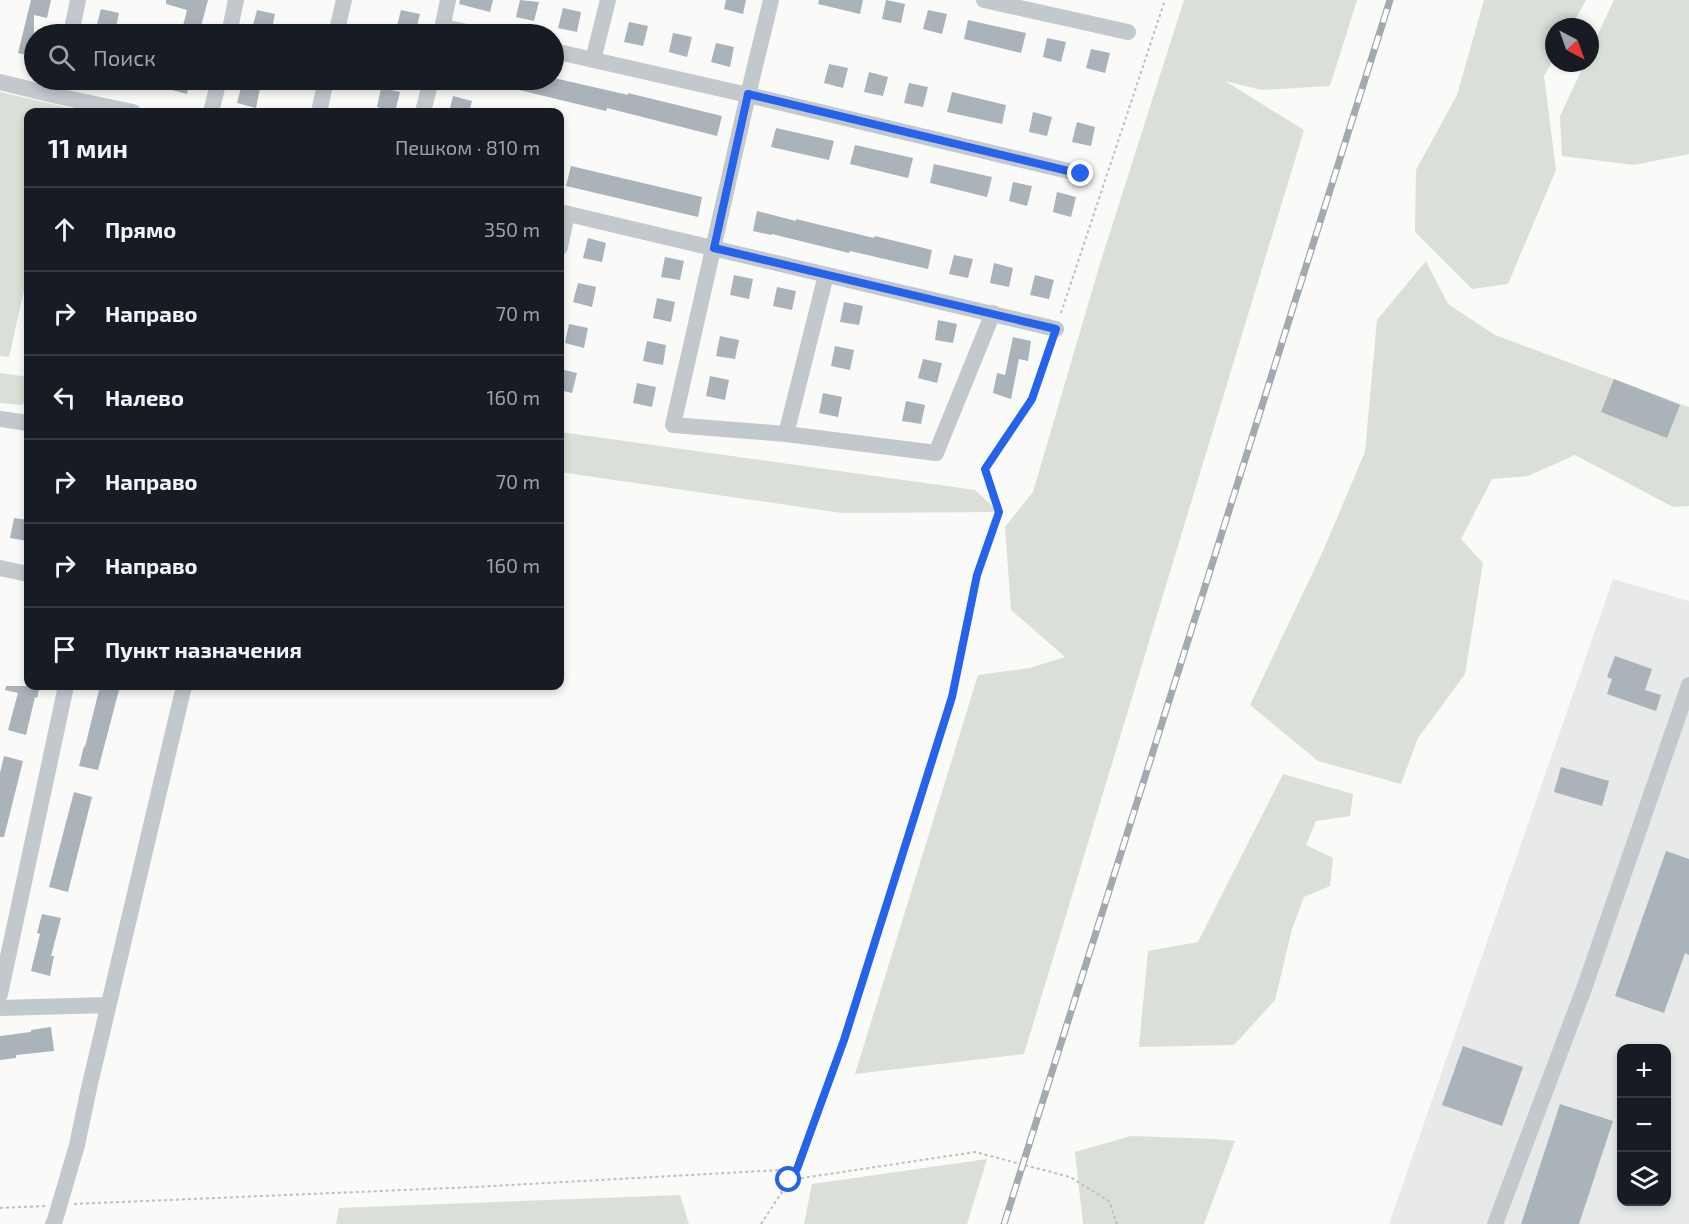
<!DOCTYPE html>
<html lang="ru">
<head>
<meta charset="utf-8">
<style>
  :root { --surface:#171b24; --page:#20242c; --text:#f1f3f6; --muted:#9ea1a6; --line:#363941 }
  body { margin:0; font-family:"Exo 2",sans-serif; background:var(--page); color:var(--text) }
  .controls { position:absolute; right:18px; bottom:18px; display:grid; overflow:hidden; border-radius:12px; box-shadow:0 3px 9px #0003 }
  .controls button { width:54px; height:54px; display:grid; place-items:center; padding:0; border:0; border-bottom:2px solid var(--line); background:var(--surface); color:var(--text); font:30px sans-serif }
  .compass { position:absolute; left:1545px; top:18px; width:54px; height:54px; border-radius:50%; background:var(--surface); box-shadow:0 3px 9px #0003; rotate:139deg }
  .stop { position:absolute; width:18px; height:18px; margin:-14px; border:4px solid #2563eb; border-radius:50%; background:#fff }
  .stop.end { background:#2563eb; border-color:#fff; box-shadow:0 2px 6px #0008 }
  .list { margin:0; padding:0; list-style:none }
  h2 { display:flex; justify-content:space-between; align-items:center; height:78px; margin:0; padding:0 24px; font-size:26px }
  h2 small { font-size:20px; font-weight:400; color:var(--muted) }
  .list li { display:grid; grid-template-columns:39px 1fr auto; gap:18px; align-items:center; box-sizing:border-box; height:84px; padding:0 24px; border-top:2px solid var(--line) }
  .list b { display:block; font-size:22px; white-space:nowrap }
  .list em { font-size:20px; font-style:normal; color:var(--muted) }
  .icon { flex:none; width:33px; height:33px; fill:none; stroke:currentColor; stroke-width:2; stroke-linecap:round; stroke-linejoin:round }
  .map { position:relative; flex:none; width:1689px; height:1224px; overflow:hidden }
  .search { position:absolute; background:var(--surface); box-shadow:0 3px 9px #0003; left:24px; top:24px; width:540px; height:66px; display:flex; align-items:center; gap:15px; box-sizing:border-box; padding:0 21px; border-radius:33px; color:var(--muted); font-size:22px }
  .panel { position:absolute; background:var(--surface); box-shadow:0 3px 9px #0003; left:24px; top:108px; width:540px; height:582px; border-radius:12px }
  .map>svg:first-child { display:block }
  .built { fill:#e8e9e9; fill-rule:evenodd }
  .green { fill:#dadfd7 }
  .building { fill:#aab3b9 }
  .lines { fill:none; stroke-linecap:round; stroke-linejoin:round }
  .path { stroke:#bbbfc2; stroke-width:2; stroke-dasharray:3 3; stroke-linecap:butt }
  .minor { stroke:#c3c8cc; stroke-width:16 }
  .rail-casing { stroke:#a2aab0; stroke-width:7 }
  .rail { stroke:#fff; stroke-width:4.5; stroke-dasharray:14; stroke-linecap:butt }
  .route { stroke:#2563eb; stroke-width:8 }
</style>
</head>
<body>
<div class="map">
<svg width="1689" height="1224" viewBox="0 0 1689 1224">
  <rect width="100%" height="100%" fill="#fafaf8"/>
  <path class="built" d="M1613,579L1689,601V1224H1389ZM1622,1048H1666V1202H1622Z"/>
  <path class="green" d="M1184,0H1357L1330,86L1262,90L1225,81L1304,130L1024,1054L855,1074L978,675L1030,668L1065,657L1011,610L1005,527L1033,492L1099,267Z
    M1484,0H1586L1571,27H1554V58L1544,76L1556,170L1508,284L1472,289L1415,232L1416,170L1457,95Z
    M1614,0H1689V154L1634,165L1562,156L1560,116L1585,63H1590V51Z
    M0,92L87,112H28V272L9,357L0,356Z
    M1426,261L1448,304L1495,335L1689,407V506L1673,507L1575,455L1528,476L1492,479L1461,539L1483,563L1465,674L1418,738L1401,784L1318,761L1250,705L1323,551L1365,452L1377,320Z
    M0,373L28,377V397L22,405L0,403Z
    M560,432L975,490L999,512L842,513L560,472Z
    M1283,774L1353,794L1350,816L1316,821L1306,845L1333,858L1330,886L1304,897L1292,929L1275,1000L1234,1045L1139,1047L1148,951L1198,942Z
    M1131,1136L1216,1139L1235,1141L1204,1224H1083L1075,1152Z
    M987,1159L967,1224H804L812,1184Z
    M680,1195L689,1224H336L339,1208Z"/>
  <path class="building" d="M31,0H51L47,18L34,15V57L18,53Z
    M166,0H208L199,34H181L187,10L166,4Z
    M460,0H493L490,12L459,4Z
    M520,0L539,2L534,21L516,17Z
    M726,0H746L743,14L724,9Z
    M819,0H863L860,14L818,4Z
    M886,0L905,4L901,23L882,19Z
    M563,8L581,12L577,32L558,28Z
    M101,9L119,13L115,33L96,28Z
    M257,10L275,14L271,34L252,29Z
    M401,10L420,14L415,34L396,30Z
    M928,10L947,14L942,34L923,29Z
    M968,20L1026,33L1021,53L964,39Z
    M629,22L648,26L643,46L624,42Z
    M673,33L692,37L687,57L669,52Z
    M1047,38L1066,42L1061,62L1043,57Z
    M716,43L734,47L730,67L711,62Z
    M1091,49L1110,53L1105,73L1086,68Z
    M829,64L848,68L843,88L824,83Z
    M869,72L888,77L883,96L864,92Z
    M554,78L628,95V93L722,116L717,136L607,108L606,111L495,84V80H554Z
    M170,80H190L187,94L168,89Z
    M909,83L928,87L923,107L904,103Z
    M242,84L260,88L256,108L237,103Z
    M381,88L400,92L395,112L377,107Z
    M952,92L1006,105L1002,124L947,112Z
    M453,96L472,101L469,112H449Z
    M1033,112L1052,117L1047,136L1029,132Z
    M1077,122L1095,127L1091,146L1072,142Z
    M776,128L834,141L829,160L771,147Z
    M855,145L913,158L908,178L850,164Z
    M934,164L992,177L987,197L930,183Z
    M571,166L702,197L698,217L566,186Z
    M1013,182L1032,186L1027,206L1009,201Z
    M1057,192L1076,197L1071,217L1053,212Z
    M757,211L796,221V219L874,238L875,236L932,250L928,269L850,251L849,253L772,234L771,235L753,231Z
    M588,238L606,243L602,262L583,258Z
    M954,255L973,259L968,278L949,274Z
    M665,257L684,261L680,280L661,277Z
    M994,263L1013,268L1009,287L990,283Z
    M734,275L753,279L749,299L730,295Z
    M1035,275L1054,280L1049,299L1030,295Z
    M578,283L596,287L592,307L573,302Z
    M777,287L796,291L792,310L773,306Z
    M657,298L675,302L671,322L653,318Z
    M844,302L863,306L859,325L840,322Z
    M938,320L957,324L953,343L935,340Z
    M569,324L588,328L584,348L565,343Z
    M720,336L739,340L735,359L716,356Z
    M1013,337L1031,341L1028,361L1019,359L1011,399L993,393L997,373L1005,375Z
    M647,341L666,345L663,365L643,361Z
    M835,346L854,350L850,370L831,366Z
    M923,359L942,363L937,383L918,378Z
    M560,369L577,373L572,393L560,390Z
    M710,376L729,380L725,400L706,396Z
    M1614,379L1680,405L1667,438L1601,412Z
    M637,383L656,387L652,407L633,403Z
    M823,393L842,397L838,417L819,413Z
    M906,401L925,405L921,424L902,421Z
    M14,518L28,520V541L10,538Z
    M1615,656L1652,669L1645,690L1661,695L1656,711L1607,694L1612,679L1607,677Z
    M6,686H40L37,698L35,697L26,735L8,730L18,693L5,690Z
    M100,686H120L98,770L79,766L84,746L85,747Z
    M4,756L23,761L4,837H0V773Z
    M1561,767L1609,781L1602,806L1554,792Z
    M74,792L92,797L68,892L49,887Z
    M1666,851L1689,859V955L1685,953L1664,1013L1615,996Z
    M42,914L61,918L51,956H54L50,976L31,971L40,934L37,933Z
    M51,1027L54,1051L16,1055V1058L0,1060V1036L31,1032V1030Z
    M1463,1046L1523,1067L1502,1126L1442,1105Z
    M1560,1104L1613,1121L1579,1224H1521Z"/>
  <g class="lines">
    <path class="path" d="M1061,313L1165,0
      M789,1180L975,1152L1070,1177L1109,1201L1117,1224
      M74,1204L474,1187L797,1169
      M0,1208L45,1206
      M761,1224L797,1169L844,1040L952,697L977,575L999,512L985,469L1032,399L1051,344"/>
    <path class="minor" d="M771,0L748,95L673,425L786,434L936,453L993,313
      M984,0L1128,32
      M442,27L478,34
      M71,34L78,0
      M229,34L236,0
      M336,34L344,0
      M441,34L448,0
      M554,51L748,95L1081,174
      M593,60L608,0
      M0,82L57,96L133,112
      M211,112L219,80
      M319,112L326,80
      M423,112L431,80
      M560,212L1056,329
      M560,247L567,214
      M0,419L28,423
      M786,434L826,275
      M0,568L28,574
      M0,994L66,686
      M0,1008L108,1005
      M53,1224L55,1220L77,1145L89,1088L184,686
      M1495,1224L1585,986L1689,685"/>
    <g class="rail-casing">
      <path id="rail" d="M1004,1224L1390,0"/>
    </g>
    <use href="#rail" class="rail"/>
  </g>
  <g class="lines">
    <path class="route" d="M789,1180L797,1169L844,1040L952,697L977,575L999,512L985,469L1032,399L1056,329L714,248L748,94L1081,174"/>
  </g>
</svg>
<div class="controls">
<button>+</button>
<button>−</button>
<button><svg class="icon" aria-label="layers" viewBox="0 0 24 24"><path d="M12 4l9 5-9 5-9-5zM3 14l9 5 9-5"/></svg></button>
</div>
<svg class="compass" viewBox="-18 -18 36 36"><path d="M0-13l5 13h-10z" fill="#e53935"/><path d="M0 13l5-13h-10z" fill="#9ea1a6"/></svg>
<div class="stop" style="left:789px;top:1180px"></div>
<div class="stop end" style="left:1081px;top:174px"></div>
<div class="search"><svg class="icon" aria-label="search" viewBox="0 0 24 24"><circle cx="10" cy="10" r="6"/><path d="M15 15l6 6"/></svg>Поиск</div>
<section class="panel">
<h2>11 мин<small>Пешком · 810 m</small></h2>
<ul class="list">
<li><svg class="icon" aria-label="ahead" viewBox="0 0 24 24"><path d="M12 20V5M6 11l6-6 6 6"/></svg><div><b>Прямо</b></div><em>350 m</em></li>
<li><svg class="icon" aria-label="right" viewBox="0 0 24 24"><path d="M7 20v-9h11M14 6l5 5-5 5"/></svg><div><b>Направо</b></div><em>70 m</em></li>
<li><svg class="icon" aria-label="left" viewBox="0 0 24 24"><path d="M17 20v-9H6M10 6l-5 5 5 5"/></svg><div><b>Налево</b></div><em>160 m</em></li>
<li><svg class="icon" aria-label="right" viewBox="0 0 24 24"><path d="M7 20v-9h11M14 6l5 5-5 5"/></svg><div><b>Направо</b></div><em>70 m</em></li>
<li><svg class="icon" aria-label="right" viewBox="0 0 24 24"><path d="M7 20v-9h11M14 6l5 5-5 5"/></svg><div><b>Направо</b></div><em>160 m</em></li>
<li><svg class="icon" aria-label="arrive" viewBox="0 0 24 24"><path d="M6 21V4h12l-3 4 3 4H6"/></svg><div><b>Пункт назначения</b></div></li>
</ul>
</section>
</div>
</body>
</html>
